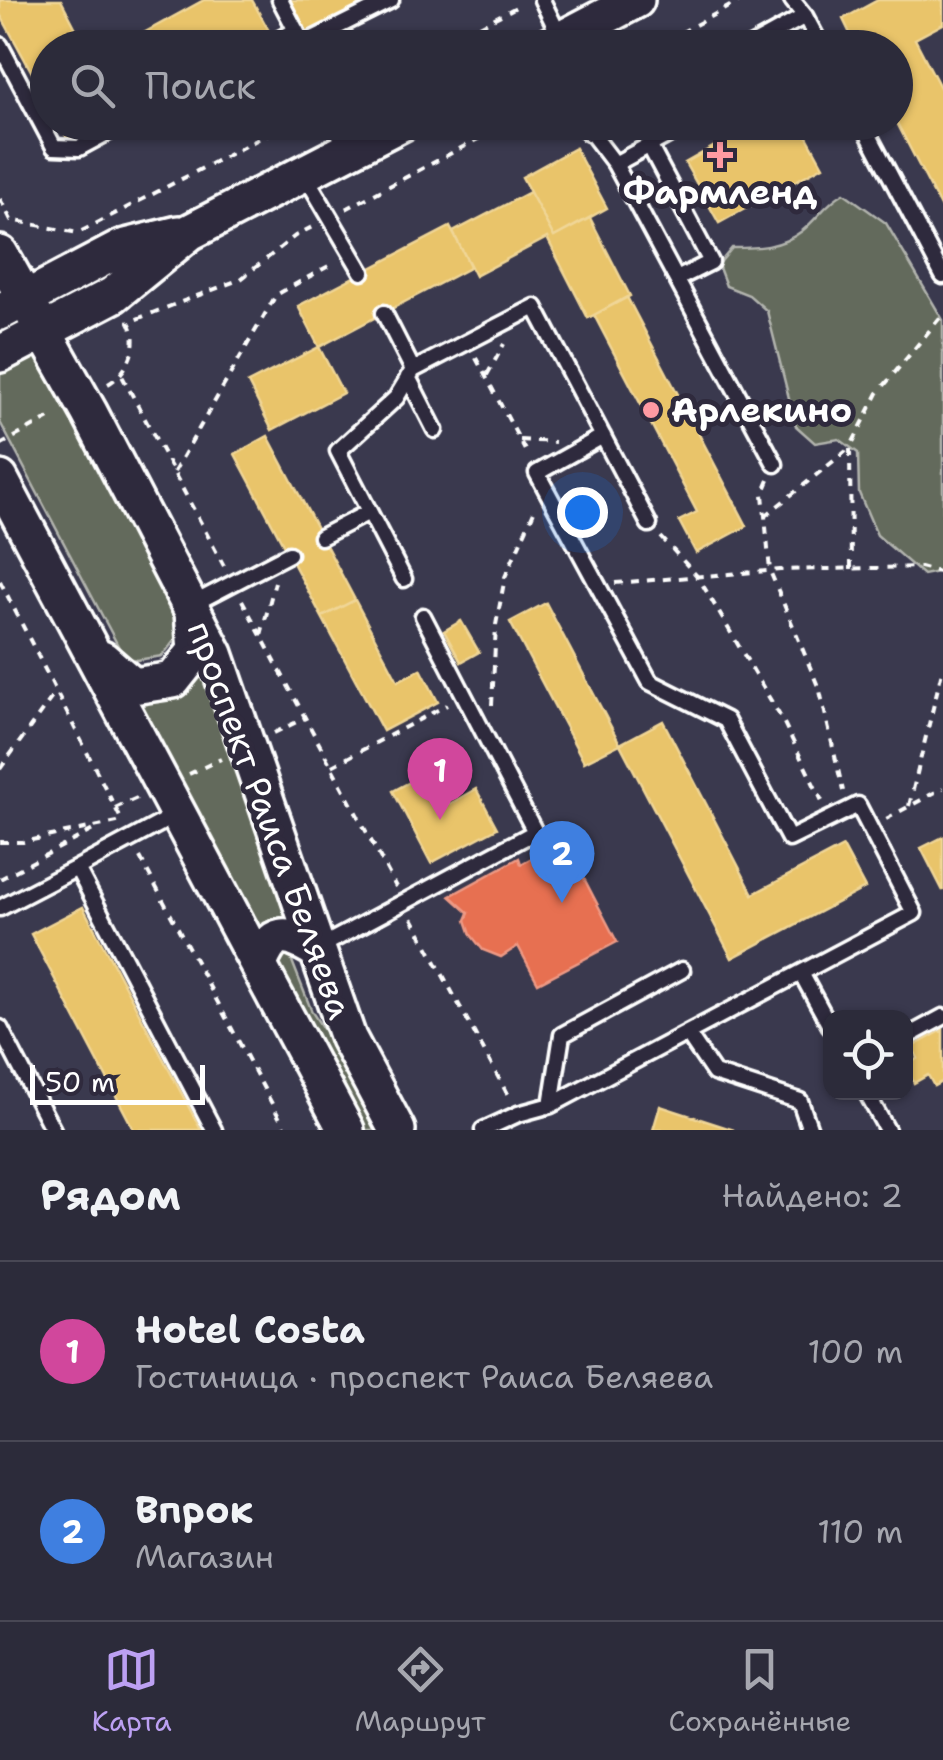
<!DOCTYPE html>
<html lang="ru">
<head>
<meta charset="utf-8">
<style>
  :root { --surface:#2c2b3a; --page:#343342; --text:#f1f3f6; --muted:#a6a7af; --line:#484754; --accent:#bca0f2 }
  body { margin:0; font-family:"Shantell Sans",sans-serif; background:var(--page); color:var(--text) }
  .controls { position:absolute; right:30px; bottom:30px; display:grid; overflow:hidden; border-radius:20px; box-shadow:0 2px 8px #0004 }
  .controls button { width:90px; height:90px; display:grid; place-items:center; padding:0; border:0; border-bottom:2px solid var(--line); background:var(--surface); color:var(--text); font:50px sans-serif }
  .scale { position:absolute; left:30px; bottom:25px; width:175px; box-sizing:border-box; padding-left:10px; border:5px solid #fff; border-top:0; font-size:28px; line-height:35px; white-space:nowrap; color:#fff; -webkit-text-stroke:8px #2f2a3d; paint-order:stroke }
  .you { position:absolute; left:582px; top:512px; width:35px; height:35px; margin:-25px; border:8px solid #fff; border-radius:50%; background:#1a73e8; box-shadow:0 0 0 15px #1a73e833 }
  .badge { display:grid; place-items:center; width:65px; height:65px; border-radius:50%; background:var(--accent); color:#fff; font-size:32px; font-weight:700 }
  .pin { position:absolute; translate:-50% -82px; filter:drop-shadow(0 2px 5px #0008) }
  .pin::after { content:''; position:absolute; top:52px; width:35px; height:30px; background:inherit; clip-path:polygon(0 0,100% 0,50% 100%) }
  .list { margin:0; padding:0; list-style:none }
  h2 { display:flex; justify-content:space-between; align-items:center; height:130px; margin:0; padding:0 40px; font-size:42px }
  h2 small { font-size:32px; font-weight:400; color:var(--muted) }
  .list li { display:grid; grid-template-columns:65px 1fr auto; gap:30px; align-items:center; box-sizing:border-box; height:180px; padding:0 40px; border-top:2px solid var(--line) }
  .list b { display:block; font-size:38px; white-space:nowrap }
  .list p { margin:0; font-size:32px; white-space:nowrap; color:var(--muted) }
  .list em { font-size:32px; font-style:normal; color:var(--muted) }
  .icon { flex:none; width:55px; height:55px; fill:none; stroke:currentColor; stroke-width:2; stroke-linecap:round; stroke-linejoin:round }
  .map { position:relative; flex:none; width:943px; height:1130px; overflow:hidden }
  .search { position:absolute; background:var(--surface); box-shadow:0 2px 8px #0004; left:30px; right:30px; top:30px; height:110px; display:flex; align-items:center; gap:25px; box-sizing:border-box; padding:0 35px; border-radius:55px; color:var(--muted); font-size:38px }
  .sheet { height:490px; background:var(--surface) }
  nav { display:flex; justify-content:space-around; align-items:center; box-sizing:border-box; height:140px; border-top:2px solid var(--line); background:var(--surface); font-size:28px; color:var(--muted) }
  nav a { display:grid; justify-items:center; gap:5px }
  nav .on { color:var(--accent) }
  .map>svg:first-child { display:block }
  .green { fill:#646a5c; stroke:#b2b4ae; stroke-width:2.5 }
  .homes { fill:#e9c46a; stroke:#f0d697; stroke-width:2.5 }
  .shops { fill:#e76f51; stroke:#ee9a85; stroke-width:2.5 }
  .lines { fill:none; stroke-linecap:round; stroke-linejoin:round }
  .service-casing { stroke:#fff; stroke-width:21 }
  .tertiary-casing { stroke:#fff; stroke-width:42 }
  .path { stroke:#fff; stroke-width:4; stroke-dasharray:8 8; stroke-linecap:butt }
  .service { stroke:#2f2a3d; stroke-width:14 }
  .tertiary { stroke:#2f2a3d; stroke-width:35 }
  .poi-dot { fill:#ff9aa2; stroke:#2f2a3d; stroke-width:4 }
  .labels { text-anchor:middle; stroke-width:10; stroke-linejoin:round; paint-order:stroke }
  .poi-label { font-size:35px; font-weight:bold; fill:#fff; stroke:#2f2a3d }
  .street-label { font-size:35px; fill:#fff; stroke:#2f2a3d }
</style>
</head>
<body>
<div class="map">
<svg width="943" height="1130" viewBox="0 0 943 1130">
  <rect width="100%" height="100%" fill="#3a394e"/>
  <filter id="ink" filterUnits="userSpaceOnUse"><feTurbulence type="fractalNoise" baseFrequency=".01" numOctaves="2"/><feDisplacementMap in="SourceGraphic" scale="20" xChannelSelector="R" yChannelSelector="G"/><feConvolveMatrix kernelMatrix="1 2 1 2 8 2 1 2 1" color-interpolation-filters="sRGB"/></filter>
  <g filter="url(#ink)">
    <path class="green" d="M844,193L886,223L943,320V571L923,575L877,535L859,493L858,453L839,439L815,443L796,426L767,311L749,295L726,286L718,265L732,248C758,248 780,248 802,231C818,218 826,203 844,193Z
      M33,345L179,618L178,636L162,656L137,660L124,657L0,422V362Z
      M206,658L292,926L259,939L132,692Z
      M284,951L290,956L312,1012L358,1082L384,1130H360L274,957Z"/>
    <path class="homes" d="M0,0H61L86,48H48V102L0,14Z
      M204,0H252L269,31L240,48H116Z
      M289,0H375L306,35Z
      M878,0H943V24L915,39L943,93V212L896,121V48H857L843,19Z
      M59,122H101L68,140Z
      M757,122H799L823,166L719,223L685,163Z
      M575,148L607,208L554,237L522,177Z
      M530,192L554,237L590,218L630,296L588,318L547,238L475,276L453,232Z
      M450,227L471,267L319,347L298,306Z
      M627,297L747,526L696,553L679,521L697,512L594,315Z
      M319,347L343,393L272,430L248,383Z
      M268,436L355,600L322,617L235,454Z
      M355,600L398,681L421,669L438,702L383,731L322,617Z
      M546,603L620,744L584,762L510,622Z
      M461,621L479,652L461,662L444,631Z
      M663,721L753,894L843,847L865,888L732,958L620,744Z
      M431,771L449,804L476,789L497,828L431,863L393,791Z
      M943,837V891L921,848Z
      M83,907L201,1130H134L31,934Z
      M943,1030V1081L934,1086L928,1075L914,1083L906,1066L918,1058L912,1047Z
      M660,1106L734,1130H653Z"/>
    <path class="shops" d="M564,840L617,942L538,983L518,946L501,957L483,950L471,935L466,920L469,913L450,896L519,858L521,864Z"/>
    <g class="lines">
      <g class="service-casing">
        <path id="service" d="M280,0L303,44
          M542,0L561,39
          M792,0L805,16L822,48
          M0,45L54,147L79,148L127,122
          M264,48L296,30
          M304,48L303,44L391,0
          M747,48L805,16
          M333,122L348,150
          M583,122L615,164L775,464
          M862,122L943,276
          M588,133L608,122
          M649,145L711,262L677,279
          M615,164L692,122
          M305,175L362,272
          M384,313L413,370
          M408,377L435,430
          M321,537L369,512
          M404,579L338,451L396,398L413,370L535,307L649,524
          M193,604L289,554
          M77,868L178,814
          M0,908L77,868L214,1130
          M318,948L535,832L423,616
          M801,973L830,1026
          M0,1028L53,1130
          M687,1033L714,1073L800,1101L810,1130
          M906,1037L943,1017
          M866,1092L887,1130
          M551,1105L562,1035L682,970
          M483,1130L518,1114L551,1105L914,913L858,805L789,839L726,720L650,682L537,473L603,436"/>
      </g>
      <g class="tertiary-casing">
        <path id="tertiary" d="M545,48L636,0
          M0,254L89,412L215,654L348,1038L397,1130
          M0,312L122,248L179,234
          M0,354L113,295L190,232L403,122
          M0,479L346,1130
          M102,659L133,686L173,680L196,651L193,612
          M259,965C272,929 286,932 315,949"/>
      </g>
      <path class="path" d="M682,34L690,48
        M437,48L522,4
        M653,48L741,0
        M0,199L11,220L78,233L291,122
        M346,209L510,122
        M476,358L528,456
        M487,375L504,344
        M122,376L224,566
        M108,384C128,373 141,343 129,322L241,279L295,236L316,225
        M520,440L555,442
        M0,445L55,415
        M174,472L276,295L334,263
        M769,480L763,494L770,571L820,691L843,791
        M765,516L850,448
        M661,537L698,577L783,721L822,801
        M851,569L850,448L878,393L943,314
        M0,581L122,821
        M615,583L780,570L920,567L943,573
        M242,600L396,887
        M261,635L275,582
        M492,705L496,625L505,577L536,507
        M274,733L305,718
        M332,766L447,705
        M0,769L55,693
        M189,774L221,759
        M909,806L943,667
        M115,808L137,798
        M886,819L943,788
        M0,842H23L122,821
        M140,857L286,1130
        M0,879L93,830
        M412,918L510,1099"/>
      <use href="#service" class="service"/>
      <use href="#tertiary" class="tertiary"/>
    </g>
  </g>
  <g class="poi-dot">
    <path d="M715 140h10v10h10v10h-10v10h-10v-10h-10v-10h10z"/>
    <circle cx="651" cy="410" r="10"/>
  </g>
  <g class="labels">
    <g class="poi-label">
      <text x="720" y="204">Фармленд</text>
      <text x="671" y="422" text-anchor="start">Арлекино</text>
    </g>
    <g class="street-label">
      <text transform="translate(270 820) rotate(70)" y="12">проспект Раиса Беляева</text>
    </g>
  </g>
</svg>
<div class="controls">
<button><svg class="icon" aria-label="locate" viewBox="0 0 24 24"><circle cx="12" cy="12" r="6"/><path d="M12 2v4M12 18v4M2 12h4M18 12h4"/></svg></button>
</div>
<div class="scale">50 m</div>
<div class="you"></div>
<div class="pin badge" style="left:440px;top:820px;background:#d1479c">1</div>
<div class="pin badge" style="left:562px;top:903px;background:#3f7fe0">2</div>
<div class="search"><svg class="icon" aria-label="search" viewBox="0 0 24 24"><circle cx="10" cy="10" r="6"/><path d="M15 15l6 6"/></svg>Поиск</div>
</div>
<section class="sheet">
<h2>Рядом<small>Найдено: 2</small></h2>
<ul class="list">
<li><span class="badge" style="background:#d1479c">1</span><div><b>Hotel Costa</b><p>Гостиница · проспект Раиса Беляева</p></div><em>100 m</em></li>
<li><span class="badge" style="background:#3f7fe0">2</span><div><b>Впрок</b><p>Магазин</p></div><em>110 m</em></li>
</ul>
</section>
<nav>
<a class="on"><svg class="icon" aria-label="map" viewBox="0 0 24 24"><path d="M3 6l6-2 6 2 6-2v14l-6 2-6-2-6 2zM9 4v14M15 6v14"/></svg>Карта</a>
<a><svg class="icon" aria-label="directions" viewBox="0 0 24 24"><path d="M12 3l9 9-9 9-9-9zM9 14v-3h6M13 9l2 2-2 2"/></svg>Маршрут</a>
<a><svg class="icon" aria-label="saved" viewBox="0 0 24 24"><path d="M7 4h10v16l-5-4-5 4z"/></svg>Сохранённые</a>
</nav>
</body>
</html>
